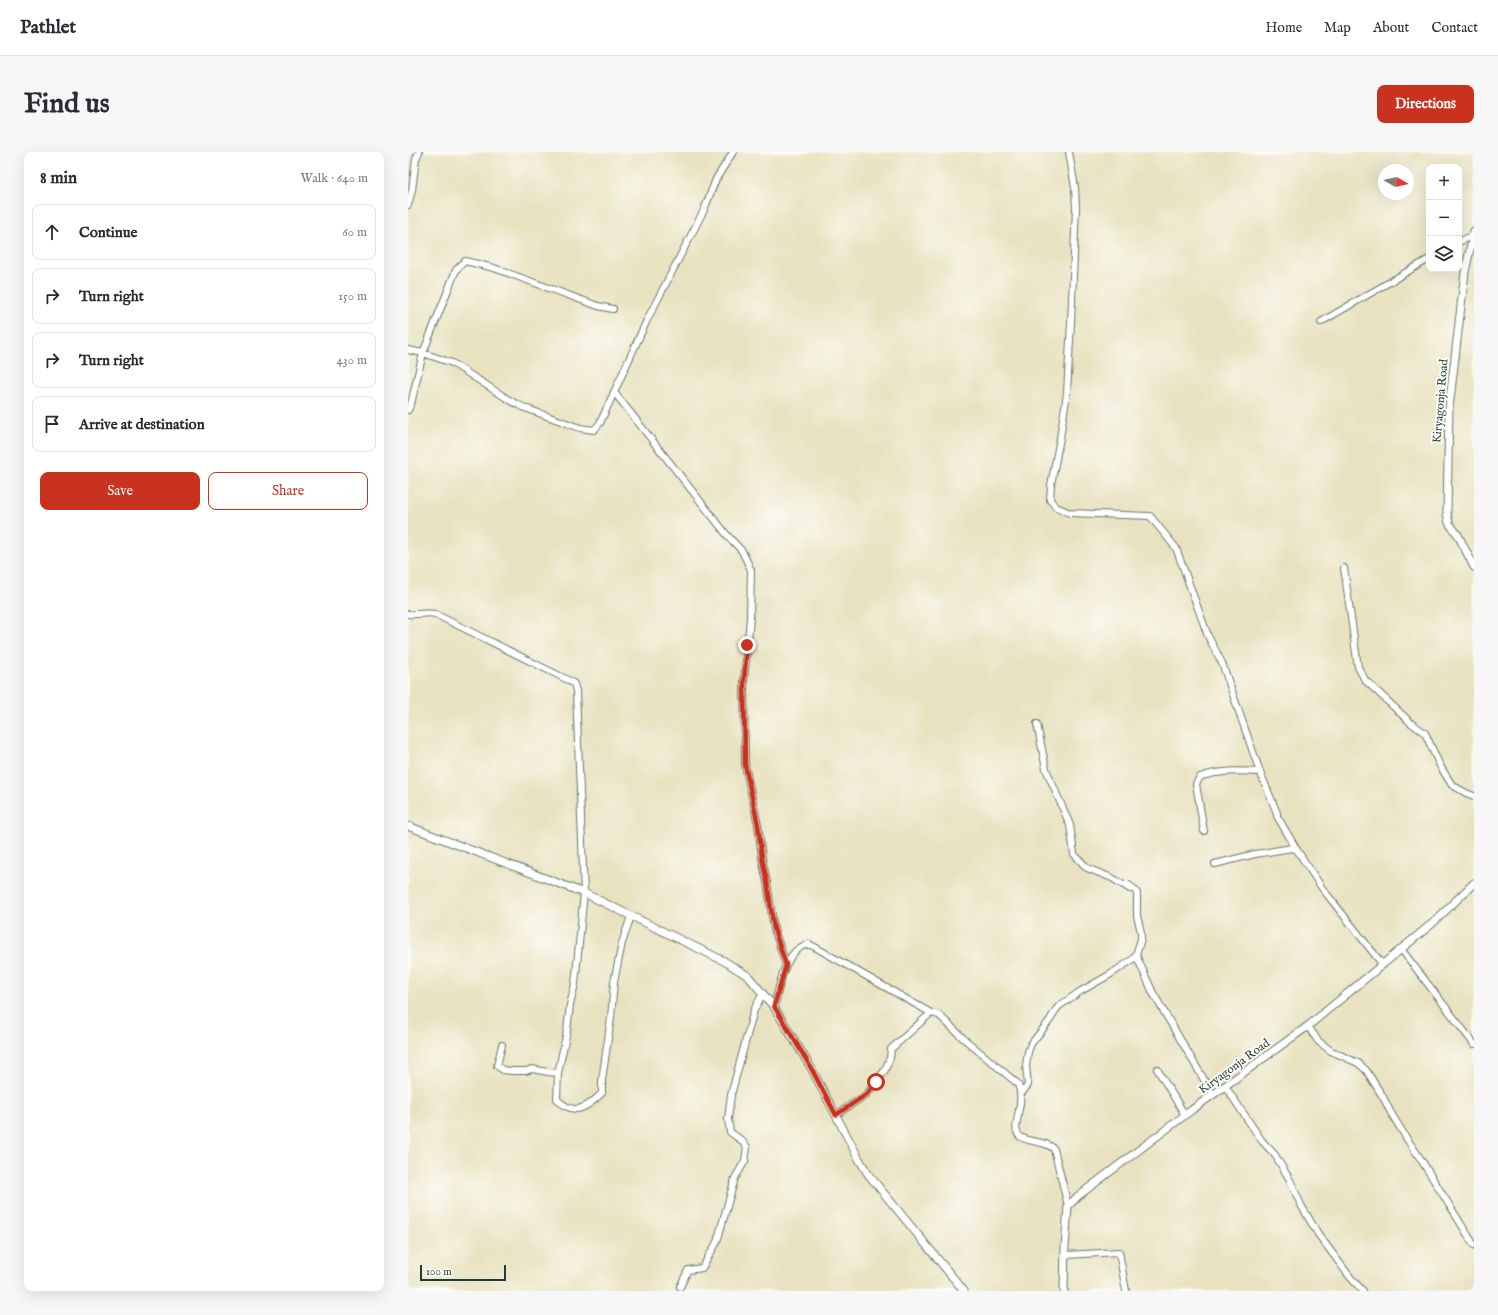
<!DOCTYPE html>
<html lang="en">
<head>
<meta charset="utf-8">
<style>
  :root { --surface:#fff; --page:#f7f7f7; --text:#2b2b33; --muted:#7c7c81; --line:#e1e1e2; --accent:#c8321e }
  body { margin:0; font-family:"IM FELL English",serif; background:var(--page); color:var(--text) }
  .controls { position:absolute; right:12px; top:12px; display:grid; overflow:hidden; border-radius:8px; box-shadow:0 4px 16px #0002 }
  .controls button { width:36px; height:36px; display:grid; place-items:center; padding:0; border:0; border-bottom:1px solid var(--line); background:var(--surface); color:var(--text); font:20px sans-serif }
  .compass { position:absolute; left:970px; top:12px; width:36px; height:36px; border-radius:50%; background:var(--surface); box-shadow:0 4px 16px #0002; rotate:99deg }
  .scale { position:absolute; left:12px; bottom:10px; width:86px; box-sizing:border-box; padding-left:4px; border:2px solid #1f3d34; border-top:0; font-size:11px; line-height:14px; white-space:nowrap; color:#1f3d34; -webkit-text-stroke:3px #fdfcf7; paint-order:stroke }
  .stop { position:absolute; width:12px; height:12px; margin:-9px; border:3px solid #c8321e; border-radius:50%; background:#fff }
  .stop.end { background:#c8321e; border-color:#fff; box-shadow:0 1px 4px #0008 }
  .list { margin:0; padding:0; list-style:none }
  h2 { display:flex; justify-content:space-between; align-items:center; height:52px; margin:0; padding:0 16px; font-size:17px }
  h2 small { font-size:13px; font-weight:400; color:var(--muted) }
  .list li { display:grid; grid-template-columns:26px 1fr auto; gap:12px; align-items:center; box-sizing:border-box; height:56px; margin:0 8px 8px; padding:0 8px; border:1px solid var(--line); border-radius:8px }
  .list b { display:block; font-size:15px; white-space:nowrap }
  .list em { font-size:13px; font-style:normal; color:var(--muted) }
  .actions { display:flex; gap:8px; padding:12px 16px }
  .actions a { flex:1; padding:9px 0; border:1px solid var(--accent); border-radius:8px; text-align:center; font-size:14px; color:var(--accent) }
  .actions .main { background:var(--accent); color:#fff }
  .icon { flex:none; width:22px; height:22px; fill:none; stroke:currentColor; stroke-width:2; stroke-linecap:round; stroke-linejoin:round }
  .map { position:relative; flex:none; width:1066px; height:1139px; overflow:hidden; border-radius:8px }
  header { display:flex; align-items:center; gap:24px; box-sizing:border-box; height:56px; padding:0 20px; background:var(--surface); border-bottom:1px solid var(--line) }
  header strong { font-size:19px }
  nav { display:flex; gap:22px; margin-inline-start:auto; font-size:14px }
  .intro { display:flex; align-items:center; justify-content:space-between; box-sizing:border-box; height:96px; padding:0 24px }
  h1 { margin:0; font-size:28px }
  .button { padding:10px 18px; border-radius:8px; background:var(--accent); color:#fff; font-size:14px; font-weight:700 }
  main { display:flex; gap:24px; padding:0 24px }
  aside { flex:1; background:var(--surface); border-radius:8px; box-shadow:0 4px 16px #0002 }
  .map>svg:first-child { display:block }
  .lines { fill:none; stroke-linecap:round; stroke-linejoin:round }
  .minor-casing { stroke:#657765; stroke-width:8 }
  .tertiary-casing { stroke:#657765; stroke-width:9 }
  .minor { stroke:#fff; stroke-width:6 }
  .tertiary { stroke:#fff; stroke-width:7 }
  .route { stroke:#c8321e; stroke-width:5 }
  .labels { text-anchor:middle; stroke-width:4; stroke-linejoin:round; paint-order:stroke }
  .street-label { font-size:12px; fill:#1f3d34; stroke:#fdfcf7 }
</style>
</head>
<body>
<header>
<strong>Pathlet</strong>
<nav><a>Home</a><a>Map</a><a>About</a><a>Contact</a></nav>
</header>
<div class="intro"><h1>Find us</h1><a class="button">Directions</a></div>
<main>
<aside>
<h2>8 min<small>Walk · 640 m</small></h2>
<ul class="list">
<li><svg class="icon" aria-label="ahead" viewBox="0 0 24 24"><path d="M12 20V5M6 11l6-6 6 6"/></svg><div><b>Continue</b></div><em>60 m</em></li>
<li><svg class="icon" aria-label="right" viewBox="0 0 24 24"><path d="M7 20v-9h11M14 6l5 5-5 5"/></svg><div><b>Turn right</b></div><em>150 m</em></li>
<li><svg class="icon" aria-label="right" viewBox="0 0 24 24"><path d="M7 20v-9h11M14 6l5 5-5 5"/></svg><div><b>Turn right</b></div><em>430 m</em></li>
<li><svg class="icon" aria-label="arrive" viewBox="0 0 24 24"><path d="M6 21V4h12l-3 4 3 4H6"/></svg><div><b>Arrive at destination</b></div></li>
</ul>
<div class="actions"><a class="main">Save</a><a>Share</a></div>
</aside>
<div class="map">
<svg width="1066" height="1139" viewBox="0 0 1066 1139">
  <rect width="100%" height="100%" fill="#fdfcf7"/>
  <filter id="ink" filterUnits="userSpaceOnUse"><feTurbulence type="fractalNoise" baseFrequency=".025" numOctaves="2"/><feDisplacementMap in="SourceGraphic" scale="8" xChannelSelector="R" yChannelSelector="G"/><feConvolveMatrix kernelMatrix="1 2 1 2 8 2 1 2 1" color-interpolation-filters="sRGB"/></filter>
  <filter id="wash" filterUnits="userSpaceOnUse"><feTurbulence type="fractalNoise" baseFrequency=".012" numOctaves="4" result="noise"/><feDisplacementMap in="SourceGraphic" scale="16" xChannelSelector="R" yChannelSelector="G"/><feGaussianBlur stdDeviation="0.9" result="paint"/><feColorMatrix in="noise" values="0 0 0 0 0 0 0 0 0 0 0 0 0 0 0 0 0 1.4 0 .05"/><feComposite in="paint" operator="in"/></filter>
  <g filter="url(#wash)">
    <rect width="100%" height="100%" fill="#e8e2c0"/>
  </g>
  <g filter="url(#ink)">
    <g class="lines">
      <g class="minor-casing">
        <path id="minor" d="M661,0L667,36L668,56L663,171L659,241L652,286L643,333L642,348L648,355L662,361L742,364L768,396L800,484L814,511L852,620L869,661V664L889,698
          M0,53L4,38L8,7L11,0
          M1051,90L1065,83
          M913,170L1021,107
          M0,198L15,201L44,211L103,249L117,256L172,276L186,278L192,271L239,168L296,58L308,27L325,0
          M206,240L319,383L334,399L343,418L342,466L336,529L337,613L350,673L354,706L359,730L366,777L378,813
          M0,258L3,252L15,201L48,118L57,109L86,116L190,154L205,157
          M936,416L950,515L957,528L1003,571L1017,581L1032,614L1044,633L1058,641L1066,644
          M0,462C10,463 20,460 27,462L162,529L166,532L168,539L176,741
          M629,572L638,617L662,673L666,702L679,716L704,726L722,737
          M796,679L788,632L792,625C812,618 831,619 852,620
          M807,712L847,702L884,696L889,698L914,736L975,813
          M993,797L1066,892
          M728,803L745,841L805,943
          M366,855C372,834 375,800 399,792L405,794L523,861L531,863L556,887L610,932C615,945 611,955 609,969C603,996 634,984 646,997L660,1054
          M900,874L910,889L923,899L950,911L958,918L975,945L983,961L999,987L1012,1006L1066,1093
          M94,893L89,914L95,918L104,919H118L124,917L140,920L150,921L159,879L162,853L167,832L176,741
          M749,917L777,963
          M150,921L149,947C166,965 179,956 194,941V928L203,866L206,830L214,791L223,764
          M817,934L854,989L867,1003L882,1028L893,1053L910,1082L942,1125L955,1139
          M613,942L620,933L618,914L620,900L623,892L642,868L647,859L651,854L673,839L703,822L725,807L728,803L733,787V780L729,764V741L725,736L719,732
          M428,963L459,942L477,918L482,906L483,897L523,861
          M657,1103L711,1100L718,1139
          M272,1135L280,1118L294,1116L309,1090L327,1026L337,1009L339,995L333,988L322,980L320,967L323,943L346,858L355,841"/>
      </g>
      <g class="tertiary-casing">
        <path id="tertiary" d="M1066,79L1057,120L1041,256L1039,361L1041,371L1050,383L1066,415
          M0,674L176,741L316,809L340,824L366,855L402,914L451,1007L460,1022L556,1139
          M656,1139L657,1095L660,1054L670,1044L785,957L900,874L1026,770L1066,731"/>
      </g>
      <use href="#minor" class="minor"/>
      <use href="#tertiary" class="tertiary"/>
    </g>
  </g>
  <g class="lines" filter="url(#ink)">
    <path class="route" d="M339,493L336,529L337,613L350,673L354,706L359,730L366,777L378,813L366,854L402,914L428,963L459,942L468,930"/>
  </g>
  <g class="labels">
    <g class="street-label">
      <text transform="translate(1032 249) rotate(-85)" y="4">Kiryagonja Road</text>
      <text transform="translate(826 914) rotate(-36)" y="4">Kiryagonja Road</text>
    </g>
  </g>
</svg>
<div class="controls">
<button>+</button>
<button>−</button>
<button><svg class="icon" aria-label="layers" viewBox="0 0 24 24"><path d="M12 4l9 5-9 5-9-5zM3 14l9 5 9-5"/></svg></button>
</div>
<svg class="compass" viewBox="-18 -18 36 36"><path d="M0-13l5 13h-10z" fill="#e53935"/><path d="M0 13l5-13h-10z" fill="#7c7c81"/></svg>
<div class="scale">100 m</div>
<div class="stop" style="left:468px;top:930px"></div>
<div class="stop end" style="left:339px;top:493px"></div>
</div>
</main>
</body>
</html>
